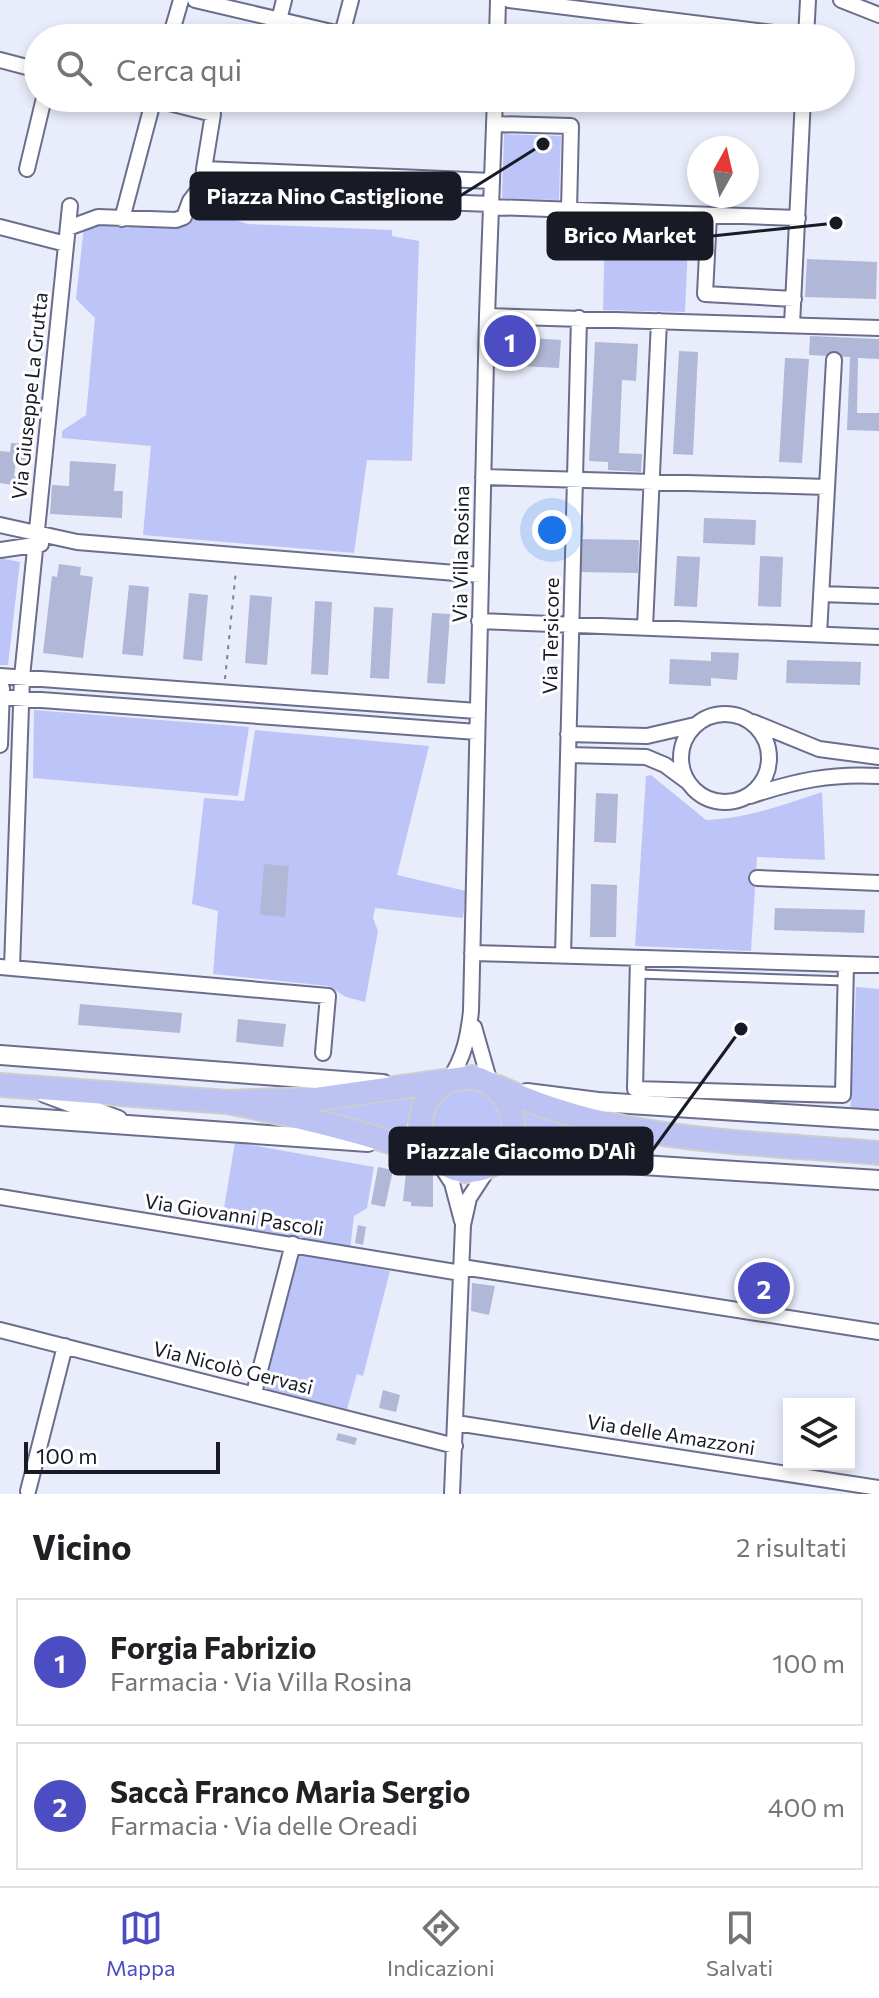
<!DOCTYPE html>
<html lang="it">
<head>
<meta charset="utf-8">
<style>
  :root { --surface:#fff; --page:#f6f6f6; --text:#202124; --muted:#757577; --line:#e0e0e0; --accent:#4d4dc3 }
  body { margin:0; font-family:Commissioner,sans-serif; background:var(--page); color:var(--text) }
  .controls { position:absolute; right:24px; bottom:24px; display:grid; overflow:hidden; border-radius:0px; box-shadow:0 4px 12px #0003 }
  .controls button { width:72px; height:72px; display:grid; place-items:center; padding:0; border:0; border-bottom:2px solid var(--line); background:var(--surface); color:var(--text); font:40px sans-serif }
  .compass { position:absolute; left:687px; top:136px; width:72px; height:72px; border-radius:50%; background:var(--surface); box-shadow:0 4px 12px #0003; rotate:8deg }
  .scale { position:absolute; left:24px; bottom:20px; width:196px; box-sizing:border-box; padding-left:8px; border:4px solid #181a25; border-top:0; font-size:22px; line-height:28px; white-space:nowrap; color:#181a25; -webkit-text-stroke:6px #fff; paint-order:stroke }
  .you { position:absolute; left:552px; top:530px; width:28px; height:28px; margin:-20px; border:6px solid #fff; border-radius:50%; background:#1a73e8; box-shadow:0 0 0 12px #1a73e833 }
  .badge { display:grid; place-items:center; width:52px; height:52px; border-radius:50%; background:var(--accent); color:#fff; font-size:26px; font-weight:700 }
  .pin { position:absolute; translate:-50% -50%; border:4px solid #fff; box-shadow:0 2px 8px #0006 }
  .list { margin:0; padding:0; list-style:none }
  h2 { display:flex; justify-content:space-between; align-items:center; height:104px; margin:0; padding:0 32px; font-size:34px }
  h2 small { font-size:26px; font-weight:400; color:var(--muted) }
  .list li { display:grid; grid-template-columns:52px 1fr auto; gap:24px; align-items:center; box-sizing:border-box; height:128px; margin:0 16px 16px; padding:0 16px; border:2px solid var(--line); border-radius:0px }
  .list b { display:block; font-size:30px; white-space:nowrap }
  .list p { margin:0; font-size:26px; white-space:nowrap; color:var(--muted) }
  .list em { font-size:26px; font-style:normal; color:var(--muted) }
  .icon { flex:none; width:44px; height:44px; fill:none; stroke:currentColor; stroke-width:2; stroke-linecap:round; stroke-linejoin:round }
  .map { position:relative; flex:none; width:879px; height:1494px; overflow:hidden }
  .search { position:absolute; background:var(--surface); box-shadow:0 4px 12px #0003; left:24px; right:24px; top:24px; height:88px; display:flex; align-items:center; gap:20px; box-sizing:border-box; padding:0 28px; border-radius:44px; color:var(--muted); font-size:30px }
  .sheet { height:392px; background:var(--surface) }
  nav { display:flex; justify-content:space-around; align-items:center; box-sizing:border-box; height:112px; border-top:2px solid var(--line); background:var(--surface); font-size:22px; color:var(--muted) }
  nav a { display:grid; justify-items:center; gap:4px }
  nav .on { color:var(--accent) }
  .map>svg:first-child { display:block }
  .green { fill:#bdc5f8 }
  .building { fill:#b1b7d7 }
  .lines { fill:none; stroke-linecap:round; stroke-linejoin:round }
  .service-casing { stroke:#6a6e8c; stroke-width:11 }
  .minor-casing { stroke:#6a6e8c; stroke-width:18 }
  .tertiary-casing { stroke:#6a6e8c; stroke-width:22 }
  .primary-casing { stroke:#cccdcf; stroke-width:26 }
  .path { stroke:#7f818e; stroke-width:2; stroke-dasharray:4 6; stroke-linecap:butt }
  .service { stroke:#fff; stroke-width:7 }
  .minor { stroke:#fff; stroke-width:14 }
  .tertiary { stroke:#fff; stroke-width:18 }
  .primary { stroke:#bcc2f2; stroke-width:22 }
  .labels { text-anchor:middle; stroke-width:6; stroke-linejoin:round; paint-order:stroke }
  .street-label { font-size:20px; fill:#181a25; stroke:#fff }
  .leader { fill:none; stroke:#181a25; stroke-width:3 }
  .callout-dot { fill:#181a25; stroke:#fff; stroke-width:3 }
  .callout { fill:#181a25; stroke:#181a25; stroke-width:3 }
  .callout-label { font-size:22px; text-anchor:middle; font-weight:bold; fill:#fff }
</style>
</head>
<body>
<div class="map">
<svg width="879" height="1494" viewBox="0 0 879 1494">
  <rect width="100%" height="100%" fill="#e9ecfa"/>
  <path class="green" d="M504,134L561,136L559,200L502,198Z
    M197,200L230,203L235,220L248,224L392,230V236L419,241L412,461L367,460L354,553L143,535L151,446L62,438V431L86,415L95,318L76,299L84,226L100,221L118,227L128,228L145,221L173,224Z
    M605,220L689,223L685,312L603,310Z
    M0,558L20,562L8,665H0Z
    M34,710L249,727L238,796L33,778Z
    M255,730L429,746L397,875L466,891L463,918L375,908L373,918L378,931L365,1002L346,997L328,986L213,974L218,911L192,904L204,798L244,801Z
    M651,775L706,820C747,818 784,805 822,792L825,860L757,857L751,951L635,946L646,776Z
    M856,987L879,989V1118L850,1117Z
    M480,1086L503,1104L502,1147L477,1164L448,1160L429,1138L430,1109L451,1088Z
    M414,1098L407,1126L408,1136L298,1108Z
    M521,1105L605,1130L535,1145L523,1143L524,1115Z
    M235,1142L374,1167L367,1208L354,1216L350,1249L221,1226Z
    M295,1253L390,1271L363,1376L357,1374L347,1409L261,1388Z"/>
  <path class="building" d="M807,259L877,262L876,299L805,297Z
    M500,336L561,340L559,368L498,365Z
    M810,336L879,339V359L858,358L857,413H879V431L847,430L850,357L809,355Z
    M595,342L638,344L636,381L622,380L619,453L642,454L641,472L608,470V462L589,461Z
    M679,351L698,352L693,455L673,454Z
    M785,358L809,359L802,463L779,462Z
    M11,443L28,444L26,461L16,460L14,476H21L20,486L0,483V451L10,452Z
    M70,461L116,464L114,491H123L122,518L50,514L52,485L69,486Z
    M704,518L756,520L755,545L703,543Z
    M579,539L639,540L638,573L578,572Z
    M677,556L700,557L697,607L674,606Z
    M760,556L783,557L781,607L758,606Z
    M59,564L81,567L80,575L93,577L83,658L43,653L52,576L57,577Z
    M129,585L149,587L143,656L122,654Z
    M189,593L208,595L202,661L183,659Z
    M250,595L272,597L267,665L245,663Z
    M315,601L332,602L328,675L311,674Z
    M374,607L393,608L389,679L370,678Z
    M432,613L450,614L445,684L427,683Z
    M711,652L739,653L737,680L711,678V686L669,684L670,659L711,661Z
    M787,660L861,662L860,685L786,683Z
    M596,793L618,794L616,843L594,842Z
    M264,864L289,866L285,917L260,915Z
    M591,884L617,885L616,937H590Z
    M775,908L865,910L864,933L774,930Z
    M80,1004L182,1013L180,1033L78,1025Z
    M238,1019L286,1024L283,1047L236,1042Z
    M378,1167L393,1170L385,1207L371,1204Z
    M406,1173L433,1174V1207L411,1206V1202L403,1201Z
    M358,1225L366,1227L363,1245L355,1243Z
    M472,1283L495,1286L489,1315L471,1311Z
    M383,1390L400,1395L396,1412L379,1408Z
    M338,1433L357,1438L355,1445L336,1440Z"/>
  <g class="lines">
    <g class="service-casing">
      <path id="service" d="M638,974L846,981"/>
    </g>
    <g class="minor-casing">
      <path id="minor" d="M195,0L357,38
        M509,0L806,37
        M841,0L879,15
        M279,20L284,0
        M342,34L351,0
        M170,38L181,0
        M497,38L498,0
        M806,38L808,0
        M0,60L38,70
        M149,98L213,114L204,169L492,181
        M494,124L571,126L569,210
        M27,169L44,98
        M204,169L203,184L212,193L491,204
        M491,207L798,218
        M709,215L705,294L794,299
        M122,219L154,98
        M0,227L66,244
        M68,228L98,217L176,220L184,217L190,201L203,184
        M487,316L879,328
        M792,325L803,98
        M483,477L827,487
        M0,525L77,542L480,575
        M0,550L41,544
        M821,594L879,596
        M479,621L879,637
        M645,627L659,321
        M819,634L834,360
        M0,676L477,711
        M0,697L477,732
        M681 758a44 44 0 1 1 88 0a44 44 0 1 1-88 0Z
        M753,722L819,749L879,757
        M568,734L647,736L695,725
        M0,745L2,688
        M568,755L646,757L665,765L688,782
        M750,796C795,781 831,773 879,776
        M757,878L879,883
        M472,953L879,965
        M563,956L579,318
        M638,958L635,1089L843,1095L846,964
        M0,967L328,996L323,1053
        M12,968L22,677L70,206
        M474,1027L490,1083
        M449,1080C464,1057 468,1038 471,1011L487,316L495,98
        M439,1163L452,1183L462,1221
        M0,1197L461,1273
        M462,1267L879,1332
        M0,1330L455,1446
        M254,1393L293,1244
        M456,1423L879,1488
        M28,1491L65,1346
        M452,1494L463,1225L469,1198L490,1166"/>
    </g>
    <g class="tertiary-casing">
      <path id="tertiary" d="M0,1055L383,1084
        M45,1093L118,1120
        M527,1093L598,1102L879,1120
        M0,1116L368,1142
        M532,1158L879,1180"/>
    </g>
    <g class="primary-casing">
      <path id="primary" d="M0,1085L227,1102L316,1099L472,1077C529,1089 526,1169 468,1171C454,1171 446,1165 434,1158C422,1151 407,1147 394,1143C339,1126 284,1113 227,1102
        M498,1087C615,1143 752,1142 879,1153
        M435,1158C413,1131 417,1103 445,1082
        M496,1160L599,1140L637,1139"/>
    </g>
    <path class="path" d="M225,679L236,570"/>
    <use href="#service" class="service"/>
    <use href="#minor" class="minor"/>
    <use href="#tertiary" class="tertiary"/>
    <use href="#primary" class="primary"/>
  </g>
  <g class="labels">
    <g class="street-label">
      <text transform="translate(30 396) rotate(-84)" y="7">Via Giuseppe La Grutta</text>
      <text transform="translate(461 554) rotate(-89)" y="7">Via Villa Rosina</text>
      <text transform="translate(551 636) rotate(-89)" y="7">Via Tersicore</text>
      <text transform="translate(234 1215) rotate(9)" y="7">Via Giovanni Pascoli</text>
      <text transform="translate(233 1368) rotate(14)" y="7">Via Nicolò Gervasi</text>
      <text transform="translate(671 1435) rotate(9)" y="7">Via delle Amazzoni</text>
    </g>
  </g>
  <path class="leader" d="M543 144L460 196M836 223L712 236M741 1029L652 1151"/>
  <g class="callout-dot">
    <circle cx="543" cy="144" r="8"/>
    <circle cx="836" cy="223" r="8"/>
    <circle cx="741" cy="1029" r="8"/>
  </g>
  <g class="callout">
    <rect x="191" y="173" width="269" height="46" rx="8"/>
    <rect x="548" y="213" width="164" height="46" rx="8"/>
    <rect x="390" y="1128" width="262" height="46" rx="8"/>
  </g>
  <g class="callout-label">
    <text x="325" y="204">Piazza Nino Castiglione</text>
    <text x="630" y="243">Brico Market</text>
    <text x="521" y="1159">Piazzale Giacomo D'Alì</text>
  </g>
</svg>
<div class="controls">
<button><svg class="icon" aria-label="layers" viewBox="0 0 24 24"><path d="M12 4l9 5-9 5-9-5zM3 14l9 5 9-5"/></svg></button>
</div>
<svg class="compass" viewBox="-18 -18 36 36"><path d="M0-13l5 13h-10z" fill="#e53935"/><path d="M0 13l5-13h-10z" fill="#757577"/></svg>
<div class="scale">100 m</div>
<div class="you"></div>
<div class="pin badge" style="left:510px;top:341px">1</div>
<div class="pin badge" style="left:764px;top:1288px">2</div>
<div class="search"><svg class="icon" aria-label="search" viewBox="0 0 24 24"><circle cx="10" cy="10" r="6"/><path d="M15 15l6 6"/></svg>Cerca qui</div>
</div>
<section class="sheet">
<h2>Vicino<small>2 risultati</small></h2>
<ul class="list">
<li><span class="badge">1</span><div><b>Forgia Fabrizio</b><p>Farmacia · Via Villa Rosina</p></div><em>100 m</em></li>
<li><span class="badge">2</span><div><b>Saccà Franco Maria Sergio</b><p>Farmacia · Via delle Oreadi</p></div><em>400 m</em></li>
</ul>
</section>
<nav>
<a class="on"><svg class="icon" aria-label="map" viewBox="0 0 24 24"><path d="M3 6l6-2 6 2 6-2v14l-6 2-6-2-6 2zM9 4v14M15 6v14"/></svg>Mappa</a>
<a><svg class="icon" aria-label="directions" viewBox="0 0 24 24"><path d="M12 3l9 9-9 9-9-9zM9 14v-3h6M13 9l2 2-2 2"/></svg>Indicazioni</a>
<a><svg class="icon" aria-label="saved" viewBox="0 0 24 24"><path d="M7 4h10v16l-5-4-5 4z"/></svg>Salvati</a>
</nav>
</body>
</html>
